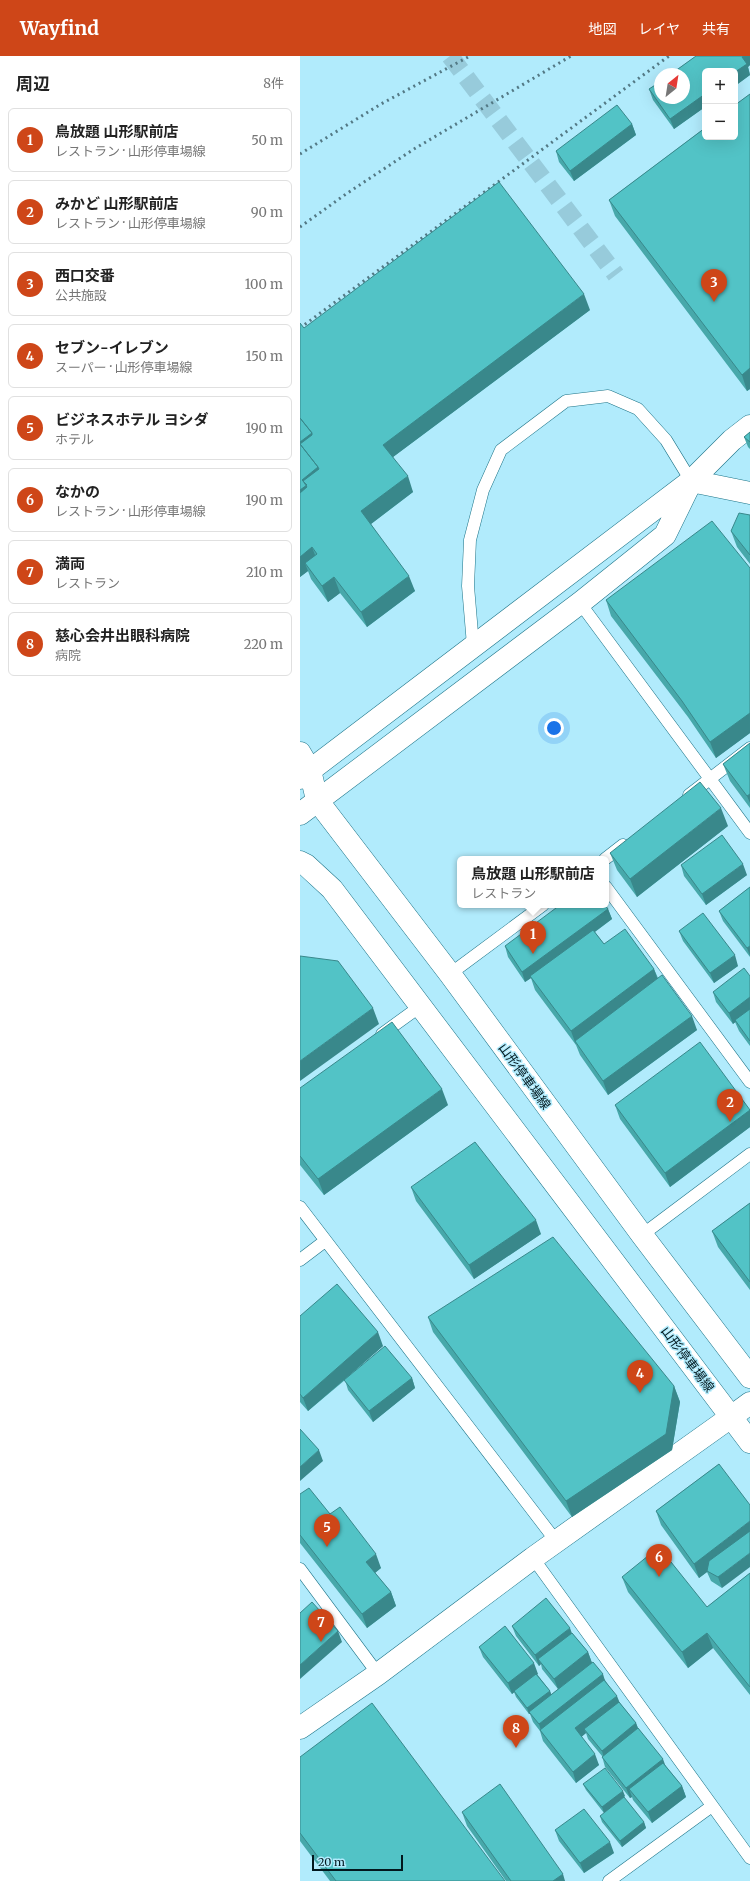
<!DOCTYPE html>
<html lang="ja">
<head>
<meta charset="utf-8">
<style>
  :root { --surface:#fff; --page:#f2f2f2; --text:#222; --muted:#767676; --line:#e0e0e0; --accent:#ce4618 }
  body { margin:0; font-family:Merriweather,"Noto Sans JP",serif; background:var(--page); color:var(--text) }
  .controls { position:absolute; right:12px; top:12px; display:grid; overflow:hidden; border-radius:6px; box-shadow:0 4px 16px #0002 }
  .controls button { width:36px; height:36px; display:grid; place-items:center; padding:0; border:0; border-bottom:1px solid var(--line); background:var(--surface); color:var(--text); font:20px sans-serif }
  .compass { position:absolute; left:354px; top:12px; width:36px; height:36px; border-radius:50%; background:var(--surface); box-shadow:0 4px 16px #0002; rotate:30deg }
  .scale { position:absolute; left:12px; bottom:10px; width:91px; box-sizing:border-box; padding-left:4px; border:2px solid #02181e; border-top:0; font-size:11px; line-height:14px; white-space:nowrap; color:#02181e; -webkit-text-stroke:3px #b1ebfc; paint-order:stroke }
  .you { position:absolute; left:254px; top:672px; width:14px; height:14px; margin:-10px; border:3px solid #fff; border-radius:50%; background:#1a73e8; box-shadow:0 0 0 6px #1a73e833 }
  .badge { display:grid; place-items:center; width:26px; height:26px; border-radius:50%; background:var(--accent); color:#fff; font-size:13px; font-weight:700 }
  .pin { position:absolute; translate:-50% -33px; filter:drop-shadow(0 1px 2px #0008) }
  .pin::after { content:''; position:absolute; top:21px; width:14px; height:12px; background:inherit; clip-path:polygon(0 0,100% 0,50% 100%) }
  .popup { position:absolute; left:157px; top:800px; width:152px; height:52px; box-sizing:border-box; display:grid; place-content:center; border-radius:6px; background:var(--surface); filter:drop-shadow(0 1px 3px #0005); font-size:13px; white-space:nowrap; color:var(--muted) }
  .popup b { font-size:15px; color:var(--text) }
  .popup::after { content:''; position:absolute; left:50%; top:100%; margin-left:-8px; border:8px solid transparent; border-top-color:var(--surface) }
  .list { margin:0; padding:0; list-style:none }
  h2 { display:flex; justify-content:space-between; align-items:center; height:52px; margin:0; padding:0 16px; font-size:17px }
  h2 small { font-size:13px; font-weight:400; color:var(--muted) }
  .list li { display:grid; grid-template-columns:26px 1fr auto; gap:12px; align-items:center; box-sizing:border-box; height:64px; margin:0 8px 8px; padding:0 8px; border:1px solid var(--line); border-radius:6px }
  .list b { display:block; font-size:15px; white-space:nowrap }
  .list p { margin:0; font-size:13px; white-space:nowrap; color:var(--muted) }
  .list em { font-size:13px; font-style:normal; color:var(--muted) }
  .map { position:relative; flex:none; width:450px; height:1825px; overflow:hidden }
  header { display:flex; align-items:center; gap:24px; box-sizing:border-box; height:56px; padding:0 20px; background:var(--accent); color:#fff }
  header strong { font-size:19px }
  nav { display:flex; gap:22px; margin-inline-start:auto; font-size:14px }
  main { display:flex }
  aside { flex:1; background:var(--surface) }
  .map>svg:first-child { display:block }
  .lines { fill:none; stroke-linecap:round; stroke-linejoin:round }
  .pedestrian-tunnel { stroke:#97cbdb; stroke-width:18; stroke-dasharray:18 9; stroke-linecap:butt }
  .service-casing { stroke:#1c7488; stroke-width:13 }
  .minor-casing { stroke:#1c7488; stroke-width:23 }
  .tertiary-casing { stroke:#1c7488; stroke-width:23 }
  .secondary-casing { stroke:#1c7488; stroke-width:23 }
  .primary-casing { stroke:#1c7488; stroke-width:23 }
  .service { stroke:#fff; stroke-width:12 }
  .minor { stroke:#fff; stroke-width:22 }
  .tertiary { stroke:#fff; stroke-width:22 }
  .secondary { stroke:#fff; stroke-width:22 }
  .primary { stroke:#fff; stroke-width:22 }
  .rail { stroke:#537985; stroke-width:3; stroke-dasharray:2 4; stroke-linecap:butt }
  .wall { fill:#47a8aa }
  .shaded-wall { fill:#39888b }
  .building { fill:#52c3c6; stroke:#39888b }
  .labels { text-anchor:middle; stroke-width:3; stroke-linejoin:round; paint-order:stroke }
  .street-label { font-size:13px; fill:#02181e; stroke:#b1ebfc }
</style>
</head>
<body>
<header>
<strong>Wayfind</strong>
<nav><a>地図</a><a>レイヤ</a><a>共有</a></nav>
</header>
<main>
<aside>
<h2>周辺<small>8件</small></h2>
<ul class="list">
<li><span class="badge">1</span><div><b>鳥放題 山形駅前店</b><p>レストラン · 山形停車場線</p></div><em>50 m</em></li>
<li><span class="badge">2</span><div><b>みかど 山形駅前店</b><p>レストラン · 山形停車場線</p></div><em>90 m</em></li>
<li><span class="badge">3</span><div><b>西口交番</b><p>公共施設</p></div><em>100 m</em></li>
<li><span class="badge">4</span><div><b>セブン-イレブン</b><p>スーパー · 山形停車場線</p></div><em>150 m</em></li>
<li><span class="badge">5</span><div><b>ビジネスホテル ヨシダ</b><p>ホテル</p></div><em>190 m</em></li>
<li><span class="badge">6</span><div><b>なかの</b><p>レストラン · 山形停車場線</p></div><em>190 m</em></li>
<li><span class="badge">7</span><div><b>満両</b><p>レストラン</p></div><em>210 m</em></li>
<li><span class="badge">8</span><div><b>慈心会井出眼科病院</b><p>病院</p></div><em>220 m</em></li>
</ul>
</aside>
<div class="map">
<svg width="450" height="1825" viewBox="0 0 450 1825">
  <rect width="100%" height="100%" fill="#b1ebfc"/>
  <g class="lines">
    <path class="pedestrian-tunnel" d="M150,0L316,219"/>
    <g class="service-casing">
      <path id="service" d="M280,547L450,777
        M173,589L168,530L170,484L183,434L201,394L266,345L308,340L338,353L366,384L391,425
        M389,739L450,692
        M305,803L323,789
        M306,831L450,1026
        M150,918L243,849
        M82,978L122,949
        M0,1151L256,1485
        M342,1179L450,1098
        M0,1204L25,1185
        M233,1502L450,1802
        M0,1513L78,1618
        M309,1825L412,1750"/>
    </g>
    <g class="minor-casing">
      <path id="minor" d="M391,425L432,384L450,370
        M0,697L10,714"/>
    </g>
    <g class="tertiary-casing">
      <path id="tertiary" d="M0,722L391,425L450,437
        M0,758L280,547L365,479L390,428
        M0,1672L78,1618L233,1502L431,1361"/>
    </g>
    <g class="secondary-casing">
      <path id="secondary" d="M431,1361L450,1347"/>
    </g>
    <g class="primary-casing">
      <path id="primary" d="M10,714L17,744L150,918L342,1179L450,1321
        M0,806L6,809L32,833L450,1386"/>
    </g>
    <use href="#service" class="service"/>
    <use href="#minor" class="minor"/>
    <use href="#tertiary" class="tertiary"/>
    <use href="#secondary" class="secondary"/>
    <use href="#primary" class="primary"/>
    <path class="rail" d="M0,98L81,48L170,0
      M0,171L46,138L114,93L271,0
      M0,272L369,0"/>
  </g>
  <path class="wall" d="M396,0H450V9L448,11L450,19L435,30V15H405V51L374,73L353,44L349,33L360,26V42H384V18H371Z
    M450,38V333L447,335L315,160L309,144Z
    M332,68L336,79L274,125L259,106L256,95Z
    M290,254L93,401L113,436L71,468L115,535L67,571L40,537L28,546L11,523L8,515L0,521V267L4,272Z
    M450,376V393L448,391L444,381Z
    M450,459V508L437,491L431,475Z
    M450,512V677L416,702L388,661L311,560L306,544Z
    M450,687V752L430,725L423,708Z
    M428,770L337,841L317,814L310,797Z
    M381,809L447,819L406,849L384,820Z
    M450,831V901L423,865L419,855Z
    M308,853L312,863L295,876L304,888L354,913L358,922L397,974L308,1039L280,999L276,989L235,934L231,922L225,926L208,901L205,890Z
    M379,875L438,910L414,927L383,885Z
    M450,920V990L439,975L435,966L433,968L416,946L413,936Z
    M0,1032L148,1049L24,1139L0,1109Z
    M315,1049L450,1053V1071L370,1131L320,1063Z
    M111,1131L241,1178L174,1223L116,1145Z
    M450,1147V1234L418,1191L412,1175Z
    M0,1260L83,1290L50,1319L112,1322L115,1332L73,1366L48,1334L45,1324L8,1355L0,1346Z
    M128,1261L374,1330L380,1346L372,1394L272,1461L133,1276Z
    M419,1408L422,1532L411,1525L407,1516L399,1522L361,1469L356,1455Z
    M0,1438L30,1458L81,1512L75,1517L91,1536L96,1550L67,1572L0,1487Z
    M450,1517V1639L413,1592L388,1612L328,1536L322,1521L407,1551Z
    M212,1570L272,1577L288,1596L292,1607L305,1624L319,1646L336,1667L338,1672L365,1709L382,1730L386,1741L352,1767L333,1744L332,1741L330,1742L305,1711L302,1700L288,1683L286,1677L281,1681L299,1709L276,1727L243,1685L240,1675L233,1666L230,1658H229L216,1641L214,1636L212,1638L183,1601L179,1591L238,1618H237L250,1635L251,1639L258,1633L242,1613L241,1608L239,1610L216,1580Z
    M0,1701L205,1825H30L0,1785Z
    M283,1728L325,1740L304,1757L286,1734Z
    M162,1756L265,1825H206L167,1770Z
    M300,1760L344,1766L346,1772L322,1791L302,1766Z
    M255,1774L314,1797L284,1817L259,1785Z"/>
  <path class="shaded-wall" d="M444,0H450V9L448,11L450,19L435,30V16L442,1Z
    M405,38V51L374,73L370,63Z
    M332,68L336,79L274,125L270,115Z
    M284,238L290,254L89,404L83,389Z
    M450,312V333L447,335L442,319Z
    M12,377L18,394L0,389V386Z
    M18,411L25,429L0,457V434L2,424Z
    M108,420L113,436L67,471L61,455Z
    M12,491L18,507H5L8,515L0,521V501Z
    M109,520L115,535L67,571L61,556Z
    M34,521L40,537L28,546L22,530Z
    M450,657V677L416,702L410,686Z
    M450,738V747L447,740Z
    M421,752L428,770L337,841L330,823Z
    M443,808L447,819L406,849L402,838Z
    M308,853L312,863L232,922L230,920L231,922L225,926L222,916Z
    M450,890V900L447,892Z
    M435,899L438,910L414,927L410,917Z
    M354,913L359,927L275,985L276,989L271,975Z
    M450,941V955L433,968L429,957Z
    M73,952L79,968L0,1025V1005Z
    M392,960L397,974L308,1039L303,1025Z
    M142,1033L148,1049L24,1139L18,1123Z
    M450,1054V1071L370,1131L365,1117Z
    M236,1164L241,1178L174,1223L169,1209Z
    M78,1276L83,1290L8,1355L3,1342Z
    M112,1322L115,1332L73,1366L69,1355Z
    M374,1330L380,1346L372,1394L272,1461L266,1445Z
    M19,1394L23,1405L0,1425V1411Z
    M450,1465V1482L407,1515V1516L399,1522L394,1508Z
    M450,1497V1511L422,1532L418,1521Z
    M76,1498L81,1512L71,1520L66,1506Z
    M91,1536L96,1550L67,1572L62,1558Z
    M270,1572L274,1583L238,1603L241,1608L239,1610L235,1599Z
    M38,1575L42,1586L0,1623V1609Z
    M407,1577L413,1592L388,1612L382,1596Z
    M288,1596L292,1607L258,1633L254,1623Z
    M234,1607L238,1618L212,1638L208,1627Z
    M303,1618L306,1628L242,1678L239,1668Z
    M250,1635L252,1640L229,1656L230,1658H229L227,1652Z
    M317,1640L321,1650L284,1673L286,1677L279,1683L275,1672Z
    M336,1667L340,1678L305,1705L302,1695Z
    M295,1698L299,1709L276,1727L273,1716Z
    M363,1703L367,1714L329,1733L332,1741L330,1742L326,1732Z
    M382,1730L386,1741L352,1767L348,1756Z
    M323,1735L325,1740L304,1757L302,1751Z
    M344,1766L346,1772L322,1791L320,1785Z
    M310,1786L314,1797L284,1817L280,1807Z
    M263,1818L265,1825H253Z"/>
  <path class="building" d="M396,0H444L442,1L447,8L435,16V15H405V38L370,63L349,33L360,26V42H384V18H371Z
    M450,38V312L442,319L309,144L405,72V81H435V49Z
    M317,49L332,68L270,115L256,95Z
    M199,126L284,238L83,389L108,420L61,455L109,520L61,556L34,521L22,530L5,507L17,498L12,491L0,501V437L7,431L3,425L19,413L18,411L0,388L12,379V377L0,362V267L4,272Z
    M0,362L12,377L0,386Z
    M450,376V386L444,381Z
    M0,388L18,411L2,424L7,429L0,434Z
    M439,457L450,459V499L431,475Z
    M412,465L450,512V657L410,686L382,645L306,544Z
    M450,687V738L447,740L423,708Z
    M400,726L421,752L330,823L310,797Z
    M422,779L443,808L402,838L381,809Z
    M450,831V890L447,892L419,855Z
    M260,849H305L308,853L222,916L205,890Z
    M403,857L435,899L410,917L379,875Z
    M325,873L354,913L271,975L230,920L293,874L304,888Z
    M0,900L38,905L73,952L0,1005Z
    M444,912L450,920V941L429,957L413,936Z
    M362,919L392,960L303,1025L275,985Z
    M450,953V985L435,964Z
    M92,966L142,1033L18,1123L0,1100V1032Z
    M400,986L450,1054L365,1117L315,1049Z
    M175,1086L236,1164L169,1209L111,1131Z
    M450,1147V1226L412,1175Z
    M253,1181L374,1330L366,1378L266,1445L128,1261Z
    M37,1228L78,1276L3,1342L0,1338V1260Z
    M85,1290L112,1322L69,1355L44,1324Z
    M0,1373L19,1394L0,1411Z
    M419,1408L450,1449V1465L394,1508L356,1455Z
    M9,1432L30,1458L40,1451L76,1498L66,1506L91,1536L62,1558L0,1479V1438Z
    M450,1475V1497L418,1521L407,1515L409,1505Z
    M359,1491L407,1551L450,1517V1631L407,1577L382,1596L322,1521Z
    M246,1542L270,1572L235,1599L212,1570Z
    M12,1546L38,1575L0,1609V1557Z
    M205,1570L234,1607L208,1627L179,1591Z
    M272,1577L288,1596L254,1623L238,1603Z
    M293,1606L303,1618L239,1668L229,1656Z
    M236,1618L250,1635L227,1652L214,1635Z
    M304,1624L317,1640L275,1672L295,1698L273,1716L240,1674Z
    M319,1646L336,1667L302,1695L284,1673Z
    M72,1647L205,1825H36L0,1777V1701Z
    M338,1672L363,1703L326,1732L302,1701Z
    M363,1707L382,1730L348,1756L329,1733Z
    M305,1712L323,1735L302,1751L283,1728Z
    M200,1728L263,1818L253,1825H211L162,1756Z
    M324,1741L344,1766L320,1785L300,1760Z
    M284,1753L310,1786L280,1807L255,1774Z"/>
  <g class="labels">
    <g class="street-label">
      <text transform="translate(225 1020) rotate(54)" y="5">山形停車場線</text>
      <text transform="translate(388 1303) rotate(53)" y="5">山形停車場線</text>
    </g>
  </g>
</svg>
<div class="controls">
<button>+</button>
<button>−</button>
</div>
<svg class="compass" viewBox="-18 -18 36 36"><path d="M0-13l5 13h-10z" fill="#e53935"/><path d="M0 13l5-13h-10z" fill="#767676"/></svg>
<div class="scale">20 m</div>
<div class="you"></div>
<div class="pin badge" style="left:233px;top:898px">1</div>
<div class="popup"><b>鳥放題 山形駅前店</b>レストラン</div>
<div class="pin badge" style="left:430px;top:1066px">2</div>
<div class="pin badge" style="left:414px;top:246px">3</div>
<div class="pin badge" style="left:340px;top:1337px">4</div>
<div class="pin badge" style="left:27px;top:1491px">5</div>
<div class="pin badge" style="left:359px;top:1521px">6</div>
<div class="pin badge" style="left:21px;top:1586px">7</div>
<div class="pin badge" style="left:216px;top:1692px">8</div>
</div>
</main>
</body>
</html>
